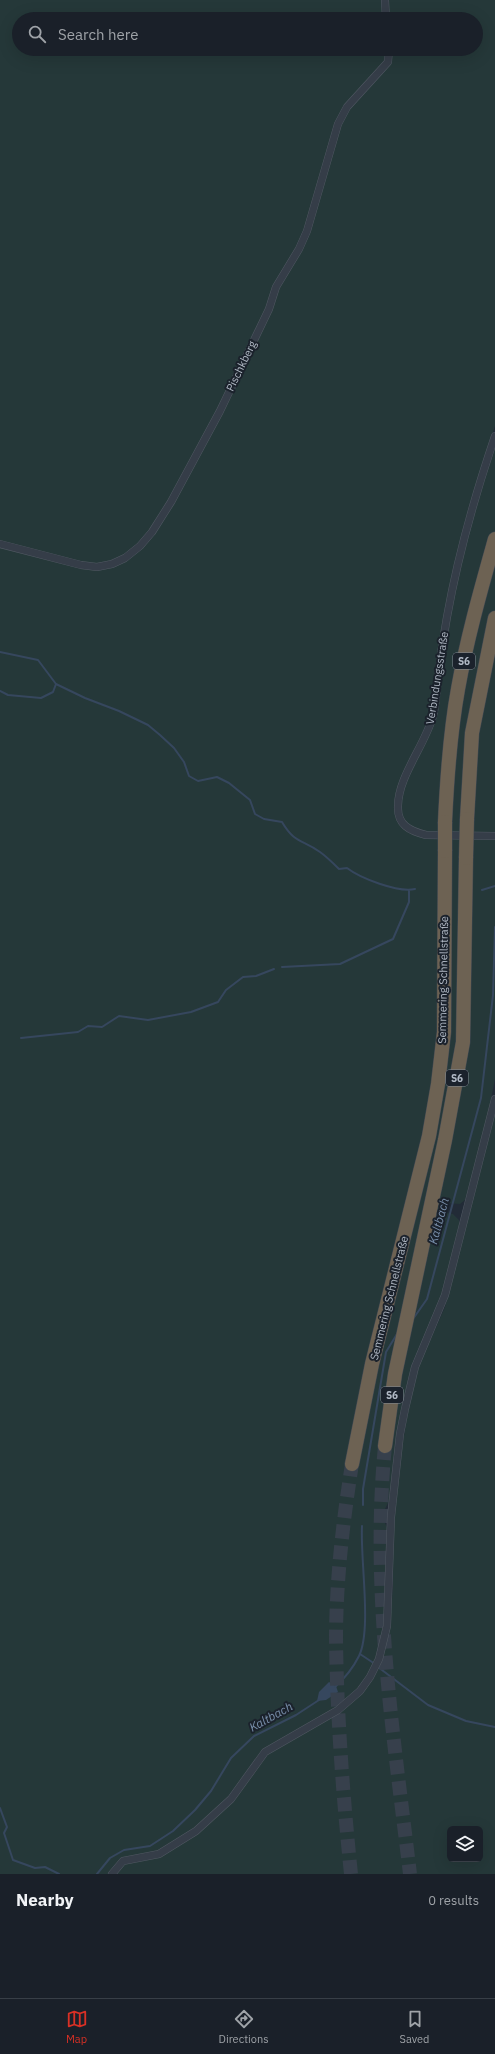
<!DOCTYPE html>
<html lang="en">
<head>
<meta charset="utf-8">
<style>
  :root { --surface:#1a2029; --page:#272d35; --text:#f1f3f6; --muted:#9fa3a8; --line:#383e46; --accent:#d93025 }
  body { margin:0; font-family:"IBM Plex Sans",sans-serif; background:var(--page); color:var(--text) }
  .controls { position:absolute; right:12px; bottom:12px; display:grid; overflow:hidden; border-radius:6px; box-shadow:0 4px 16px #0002 }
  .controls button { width:36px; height:36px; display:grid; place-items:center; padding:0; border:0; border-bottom:1px solid var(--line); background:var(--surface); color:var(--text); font:20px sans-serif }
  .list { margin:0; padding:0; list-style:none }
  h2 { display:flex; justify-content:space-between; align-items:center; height:52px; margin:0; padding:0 16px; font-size:17px }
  h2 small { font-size:13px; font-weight:400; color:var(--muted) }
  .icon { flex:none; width:22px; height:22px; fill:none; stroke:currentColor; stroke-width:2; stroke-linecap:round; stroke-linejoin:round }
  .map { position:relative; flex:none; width:495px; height:1874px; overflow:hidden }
  .search { position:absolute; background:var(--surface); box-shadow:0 4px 16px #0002; left:12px; right:12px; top:12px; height:44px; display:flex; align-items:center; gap:10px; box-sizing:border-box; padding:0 14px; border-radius:22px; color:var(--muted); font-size:15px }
  .sheet { height:124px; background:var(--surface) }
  nav { display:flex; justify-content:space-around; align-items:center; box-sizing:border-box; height:56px; border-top:1px solid var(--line); background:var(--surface); font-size:11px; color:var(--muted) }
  nav a { display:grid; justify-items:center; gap:2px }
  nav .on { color:var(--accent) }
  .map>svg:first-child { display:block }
  .green { fill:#253839; fill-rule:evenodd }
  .water { fill:#36475e }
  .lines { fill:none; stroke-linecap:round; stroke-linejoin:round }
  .stream { stroke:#36475e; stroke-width:2 }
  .highway-tunnel { stroke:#37404c; stroke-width:14; stroke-dasharray:14 7; stroke-linecap:butt }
  .street-casing { stroke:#505862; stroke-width:8 }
  .highway-casing { stroke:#404852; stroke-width:15 }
  .street { stroke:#353d48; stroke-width:7 }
  .highway { stroke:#6d6253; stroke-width:14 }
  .highway-bridge-casing { stroke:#404852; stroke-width:15; stroke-linecap:butt }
  .highway-bridge { stroke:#6d6253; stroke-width:14 }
  .labels { text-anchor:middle; stroke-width:4; stroke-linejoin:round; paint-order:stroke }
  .shield { fill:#1b222c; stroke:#838b96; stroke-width:1 }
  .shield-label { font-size:10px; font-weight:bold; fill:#b0b8c4 }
  .street-label { font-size:11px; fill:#b0b8c4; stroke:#1b222c }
  .water-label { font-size:12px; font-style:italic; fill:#798fab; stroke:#1b222c }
</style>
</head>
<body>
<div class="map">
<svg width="495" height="1874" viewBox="0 0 495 1874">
  <rect width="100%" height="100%" fill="#222b37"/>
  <path class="green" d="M0,0H495V426L469,506L458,550L463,548L495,441V1079L483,1140L465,1200L460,1204L447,1203L445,1212L453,1214L459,1220V1231L440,1303L407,1385L401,1411L394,1455L390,1499L385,1509L384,1521L387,1527L383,1654L390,1624L393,1586V1533L401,1454L410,1399L420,1363L445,1307L495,1114V1874H0ZM19,19H476V49H19ZM450,1829H480V1859H450Z"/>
  <path class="water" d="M329,1682L336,1686L338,1692L326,1700L317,1701L319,1692Z"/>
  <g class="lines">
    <path class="stream" d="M0,652L38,660L56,684L85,698L119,711L148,725L160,735L174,748L184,762L189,776L198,781L217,777L229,783L250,800L255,814L264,819L282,822C295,844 302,839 320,852C327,857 333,863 339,869L347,868C360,878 398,893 415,889
      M0,691L8,695L41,698L53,692L56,684
      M482,890L495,886
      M282,967L340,964L393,939L409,902V890
      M21,1038L78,1032L88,1026L102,1027L119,1016L148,1020L191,1012L218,1002L226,990L243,977L256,976L274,969
      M413,1319L427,1299L481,1098L493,995L495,927
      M363,1505V1489L386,1352L397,1334
      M360,1654L375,1664
      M378,1667L428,1705L466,1721L495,1727
      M335,1687C345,1678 353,1668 359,1656C372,1629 360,1559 362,1526
      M0,1808L7,1827L4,1833L13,1860L35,1868L45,1867L59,1874
      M97,1874L110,1858L124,1850L150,1846L173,1831L195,1810L211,1791L231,1758L254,1736L296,1715L319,1700"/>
    <path class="highway-tunnel" d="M385,1446C371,1589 393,1732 410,1874
      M351,1874C343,1796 337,1717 336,1639C336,1581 343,1521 352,1464"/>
    <g class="street-casing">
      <path id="street" d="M385,0L386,19
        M495,436C475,495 458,555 447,617C443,638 440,659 438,680C436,692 436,705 433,716C425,745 398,777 398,806C397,825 410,831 426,835L495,836
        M0,544L81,565L97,567L112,564L125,558L140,546L152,532L171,502L220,411L269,309L276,287L299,249L307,231L338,124L347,107L388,62L389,49
        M112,1874L123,1861L159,1854L196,1831L231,1799L265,1752L338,1710L360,1691L370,1677L379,1659L387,1626L391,1517L400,1434L405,1409L415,1367L445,1295L495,1099"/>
    </g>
    <g class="highway-casing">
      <path id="highway" d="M467,819L472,733L495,618
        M445,822C447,778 450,733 458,689C467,638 481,589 495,539
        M385,1446L395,1374L445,1140L463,1042L466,858
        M352,1464L372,1364L429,1136L438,1084L444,1032L445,851"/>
    </g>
    <use href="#street" class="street"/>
    <use href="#highway" class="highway"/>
    <g class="highway-bridge-casing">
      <path id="highway-bridge" d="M445,851V822
        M466,858L467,819"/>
    </g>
    <use href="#highway-bridge" class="highway-bridge"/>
  </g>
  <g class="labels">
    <g class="shield">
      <rect x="453" y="653" width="22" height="16" rx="3"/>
      <rect x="446" y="1070" width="22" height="16" rx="3"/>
      <rect x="381" y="1387" width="22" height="16" rx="3"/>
    </g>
    <g class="shield-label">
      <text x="464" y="665">S6</text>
      <text x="457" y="1082">S6</text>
      <text x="392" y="1399">S6</text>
    </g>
    <g class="street-label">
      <text transform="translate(241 366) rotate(-64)" y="4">Pischkberg</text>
      <text transform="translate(437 678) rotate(-81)" y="4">Verbindungsstraße</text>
      <text transform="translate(443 980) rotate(-89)" y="4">Semmering Schnellstraße</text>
      <text transform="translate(389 1298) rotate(-76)" y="4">Semmering Schnellstraße</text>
    </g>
    <g class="water-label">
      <text transform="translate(439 1221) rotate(-75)" y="4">Kaltbach</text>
      <text transform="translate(271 1717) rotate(-29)" y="4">Kaltbach</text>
    </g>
  </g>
</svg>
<div class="controls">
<button><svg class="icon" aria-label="layers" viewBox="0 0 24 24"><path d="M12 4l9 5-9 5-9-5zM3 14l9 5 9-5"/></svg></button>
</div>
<div class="search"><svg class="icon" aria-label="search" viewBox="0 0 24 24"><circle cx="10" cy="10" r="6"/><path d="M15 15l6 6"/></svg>Search here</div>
</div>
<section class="sheet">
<h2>Nearby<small>0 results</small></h2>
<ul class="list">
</ul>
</section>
<nav>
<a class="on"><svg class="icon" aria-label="map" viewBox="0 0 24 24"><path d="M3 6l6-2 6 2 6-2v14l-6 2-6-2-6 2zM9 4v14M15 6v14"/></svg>Map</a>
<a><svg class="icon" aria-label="directions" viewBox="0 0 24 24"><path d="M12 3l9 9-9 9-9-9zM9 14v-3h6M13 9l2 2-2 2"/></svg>Directions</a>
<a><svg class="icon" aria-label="saved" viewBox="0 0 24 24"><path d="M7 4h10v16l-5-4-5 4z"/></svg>Saved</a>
</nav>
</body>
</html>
